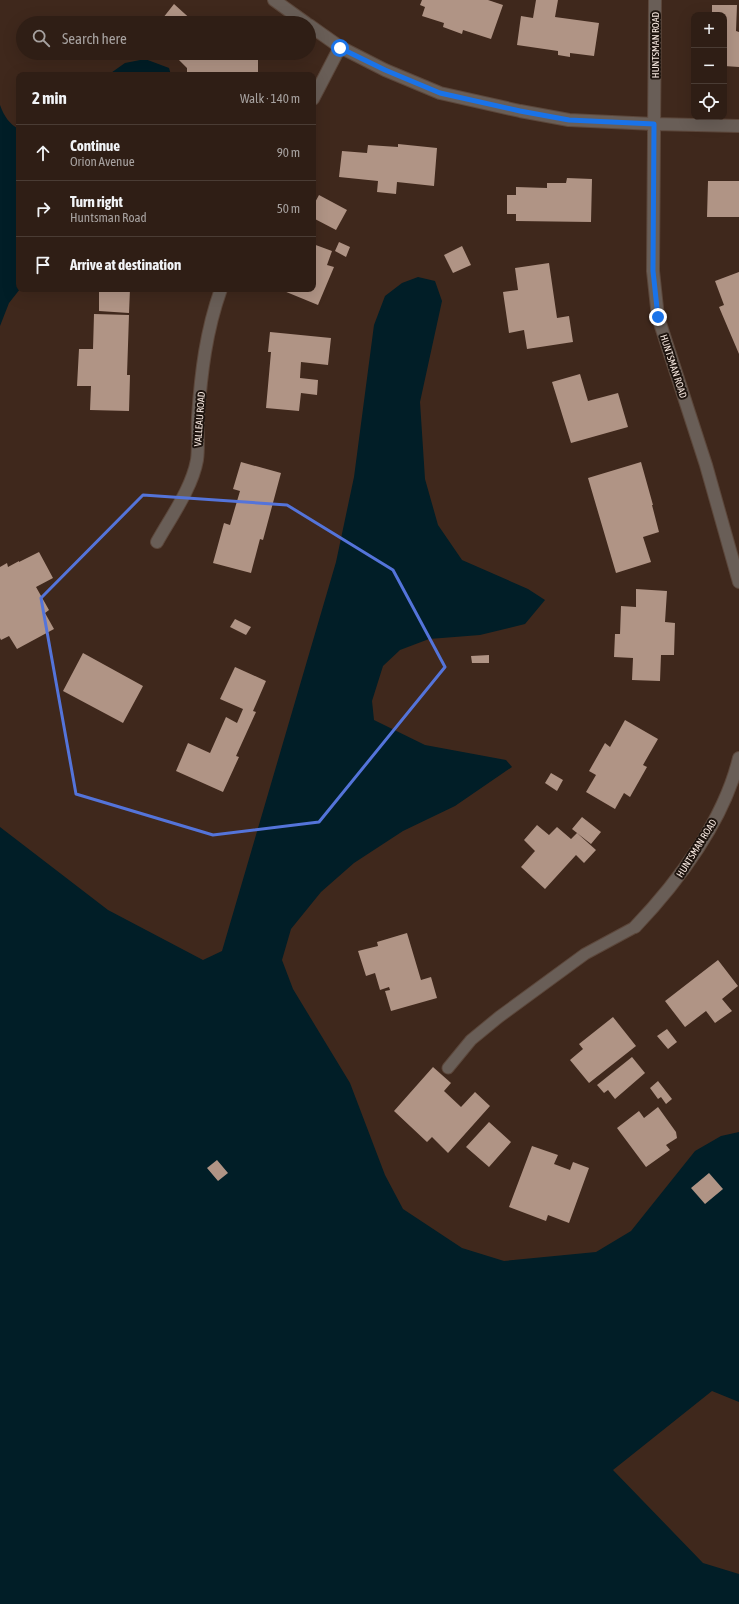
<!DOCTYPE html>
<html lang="en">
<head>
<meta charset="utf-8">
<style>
  :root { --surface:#2f1e15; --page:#3b2b22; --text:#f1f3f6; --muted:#a7a2a0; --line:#4a3c34 }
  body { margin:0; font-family:"Asap Condensed",sans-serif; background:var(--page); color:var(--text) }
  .controls { position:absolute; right:12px; top:12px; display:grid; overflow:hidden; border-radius:8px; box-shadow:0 4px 16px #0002 }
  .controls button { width:36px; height:36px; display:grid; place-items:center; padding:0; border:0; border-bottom:1px solid var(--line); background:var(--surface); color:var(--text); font:20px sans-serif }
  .stop { position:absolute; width:12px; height:12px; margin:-9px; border:3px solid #1a73e8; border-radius:50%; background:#fff }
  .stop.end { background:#1a73e8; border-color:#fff; box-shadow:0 1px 4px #0008 }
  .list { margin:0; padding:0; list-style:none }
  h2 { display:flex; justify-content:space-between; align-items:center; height:52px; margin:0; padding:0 16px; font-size:17px }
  h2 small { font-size:13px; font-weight:400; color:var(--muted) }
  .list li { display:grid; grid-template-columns:26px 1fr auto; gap:12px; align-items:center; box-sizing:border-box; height:56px; padding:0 16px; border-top:1px solid var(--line) }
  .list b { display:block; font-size:15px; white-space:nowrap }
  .list p { margin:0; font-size:13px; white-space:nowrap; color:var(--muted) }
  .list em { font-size:13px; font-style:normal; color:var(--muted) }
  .icon { flex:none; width:22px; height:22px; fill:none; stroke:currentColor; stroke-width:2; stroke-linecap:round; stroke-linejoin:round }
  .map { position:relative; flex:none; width:739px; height:1604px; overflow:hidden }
  .search { position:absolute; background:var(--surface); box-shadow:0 4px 16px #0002; left:16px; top:16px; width:300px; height:44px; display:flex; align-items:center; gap:10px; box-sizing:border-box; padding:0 14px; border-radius:22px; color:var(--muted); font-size:15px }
  .panel { position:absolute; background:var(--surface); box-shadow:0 4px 16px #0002; left:16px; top:72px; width:300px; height:220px; border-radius:8px }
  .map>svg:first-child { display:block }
  .water { fill:#011e27 }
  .building { fill:#b09485 }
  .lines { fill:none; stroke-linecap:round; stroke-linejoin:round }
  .lane-casing { stroke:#5c473b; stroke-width:13 }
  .street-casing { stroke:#5c473b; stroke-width:14 }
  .lane { stroke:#695e57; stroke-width:11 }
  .street { stroke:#695e57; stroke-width:12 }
  .route { stroke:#1a73e8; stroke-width:5 }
  .marked { fill:none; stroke:#5474da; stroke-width:3; stroke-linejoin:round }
  .labels { text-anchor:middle; stroke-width:4; stroke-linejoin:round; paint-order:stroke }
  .street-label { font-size:10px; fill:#f7e8e0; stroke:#1e140e }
</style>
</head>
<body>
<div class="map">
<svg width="739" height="1604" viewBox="0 0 739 1604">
  <rect width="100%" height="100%" fill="#3f281c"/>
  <path class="water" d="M145,59L169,68L171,75H108L125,63Z
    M0,105C4,116 9,124 19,129L20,289L9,303L0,326Z
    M418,277L435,281L442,301L420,402L425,479L438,525L462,560L528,589L545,600L525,624L480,635L429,639L400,650L383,666L372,701L374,720L425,745L506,760L512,767L455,806L403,831L354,863L321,892L291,929L282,960L293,989L350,1083L385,1175L403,1209L462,1248L504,1261L596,1252L631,1231L695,1151L721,1136L739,1132V1402L712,1391L613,1470L703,1563L739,1574V1604H0V827L108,910L203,960L222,951L336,562L354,477L374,325L385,296L402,283Z"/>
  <path class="building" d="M422,0H488L503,5L491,39L463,30L462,34L443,27L444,23L422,16L425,7L420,5Z
    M536,0H558L555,17L599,23L594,56L570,53V57L558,55V51L517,45L521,16L533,18Z
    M174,4L195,23H159Z
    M712,5H737L736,31L739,32V67L724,66V15H712Z
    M172,53H227L229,55H258V75H187V68Z
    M398,144L437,148L434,186L397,182L396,194L377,192L378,181L339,177L342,151L367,153L368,145L398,147Z
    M567,178L592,179L591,222L516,221V214H507V195H516V187L547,188V183H566Z
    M708,181H739V217H707Z
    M319,195L347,210L336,230L313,218V206Z
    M339,242L350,247L346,257L335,251Z
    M313,244L332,251L327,265L334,267L318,305L279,289H313Z
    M462,246L471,265L453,273L444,255Z
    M549,263L557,318L569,316L573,342L527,349L524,330L509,333L503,292L518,290L515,268Z
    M739,272V354L719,307L724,305L715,281Z
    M99,289H130L129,313L99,311Z
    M94,314L129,315L127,375H130L129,411L90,410L91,386H77L79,349H93Z
    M270,332L331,338L328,365L301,362L300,378L318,380L317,395L301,393L299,411L266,408L271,352H268Z
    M580,374L588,401L618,393L628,427L571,443L552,382Z
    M241,462L281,473L263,540L260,539L251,573L213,563L224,523L230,525L240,491L233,489Z
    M641,462L653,505H652L659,532L643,537L651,562L616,573L588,478Z
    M39,552L53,578L36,587L49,610L45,613L54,629L17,649L9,636L1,640L0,638V567L7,563L8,567L19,561V562Z
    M636,589L667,591L665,622L675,623L674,655H661L660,681L632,680L633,658L614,657L615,634H620L621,606L636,607Z
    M235,619L251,627L246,635L230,627Z
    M83,653L143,686L123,723L63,691Z
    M489,655V663H472L471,656Z
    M235,667L266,681L253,711L256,712L236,756L239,757L223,792L176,771L188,743L210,753L226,717L237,723L243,709L220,699Z
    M625,720L658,739L643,765L647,767L630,797L624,793L615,809L586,792L596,775L589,771L605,743L610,747Z
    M551,773L563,780L557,791L545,783Z
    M582,817L601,832L591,844L572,829Z
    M537,825L549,835L557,827L571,839L577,833L596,850L584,863L576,855L545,889L521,867L535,851L524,840Z
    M407,933L421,980L431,977L437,998L391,1011L385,991L390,990L389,987L380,990L375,973L366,976L358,951L378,946L377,942Z
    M718,960L738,986L722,999L732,1011L715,1023L706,1011L685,1027L665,1001Z
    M613,1017L636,1046L589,1083L570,1060L583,1049L579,1044Z
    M667,1029L677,1042L668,1049L657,1036Z
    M632,1057L645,1073L615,1099L608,1090L604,1093L597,1085Z
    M433,1067L451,1083L444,1091L461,1107L475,1092L490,1106L448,1153L432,1137L427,1142L394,1111Z
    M658,1081L672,1099L666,1104L661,1097L658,1099L650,1088Z
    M658,1107L676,1132L677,1138L666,1145L670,1150L646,1167L617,1128L639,1111L644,1118Z
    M489,1122L511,1142L489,1167L466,1147Z
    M532,1146L558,1155L554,1164L570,1170L573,1162L589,1168L569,1223L548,1215L546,1221L509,1207Z
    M217,1160L228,1173L218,1181L207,1168Z
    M709,1173L723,1189L705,1204L691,1188Z"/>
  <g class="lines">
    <g class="lane-casing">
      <path id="lane" d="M448,1068L471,1040L499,1017L585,954L635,927"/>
    </g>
    <g class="street-casing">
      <path id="street" d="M274,0L306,23
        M655,0L653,271L658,317L706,465L739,582
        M309,25L340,47L385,70L440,93L520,111L569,120L654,124L739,126
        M313,99L340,47
        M157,542C171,517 192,488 197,460C199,446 197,431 198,417C201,373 206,331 221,289
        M635,927C679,881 724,820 739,758"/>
    </g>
    <use href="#lane" class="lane"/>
    <use href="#street" class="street"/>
  </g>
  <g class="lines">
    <path class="route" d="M340,48L385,70L440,93L520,111L569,120L654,124L653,271L658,317"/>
  </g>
  <path class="marked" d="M143,495L287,505L393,570L445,667L319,822L213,835L76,794L41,598Z"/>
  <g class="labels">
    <g class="street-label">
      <text transform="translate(655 45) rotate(-90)" y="4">HUNTSMAN ROAD</text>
      <text transform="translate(674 366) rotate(72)" y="4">HUNTSMAN ROAD</text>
      <text transform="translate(199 419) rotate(-86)" y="4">VALLEAU ROAD</text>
      <text transform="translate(696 848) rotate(-58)" y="4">HUNTSMAN ROAD</text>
    </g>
  </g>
</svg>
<div class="controls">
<button>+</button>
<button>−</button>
<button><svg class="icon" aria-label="locate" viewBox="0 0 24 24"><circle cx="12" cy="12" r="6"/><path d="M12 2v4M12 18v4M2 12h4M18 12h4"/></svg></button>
</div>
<div class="stop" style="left:340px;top:48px"></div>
<div class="stop end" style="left:658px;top:317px"></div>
<div class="search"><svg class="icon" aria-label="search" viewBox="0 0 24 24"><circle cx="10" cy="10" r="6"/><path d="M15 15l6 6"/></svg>Search here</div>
<section class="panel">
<h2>2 min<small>Walk · 140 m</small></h2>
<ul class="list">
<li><svg class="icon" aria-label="ahead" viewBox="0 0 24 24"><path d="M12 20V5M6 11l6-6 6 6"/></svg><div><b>Continue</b><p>Orion Avenue</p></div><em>90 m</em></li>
<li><svg class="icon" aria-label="right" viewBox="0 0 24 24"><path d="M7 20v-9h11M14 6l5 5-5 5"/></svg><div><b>Turn right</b><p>Huntsman Road</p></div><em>50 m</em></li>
<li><svg class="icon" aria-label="arrive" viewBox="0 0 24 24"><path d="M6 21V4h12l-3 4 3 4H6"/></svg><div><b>Arrive at destination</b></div></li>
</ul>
</section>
</div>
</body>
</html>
